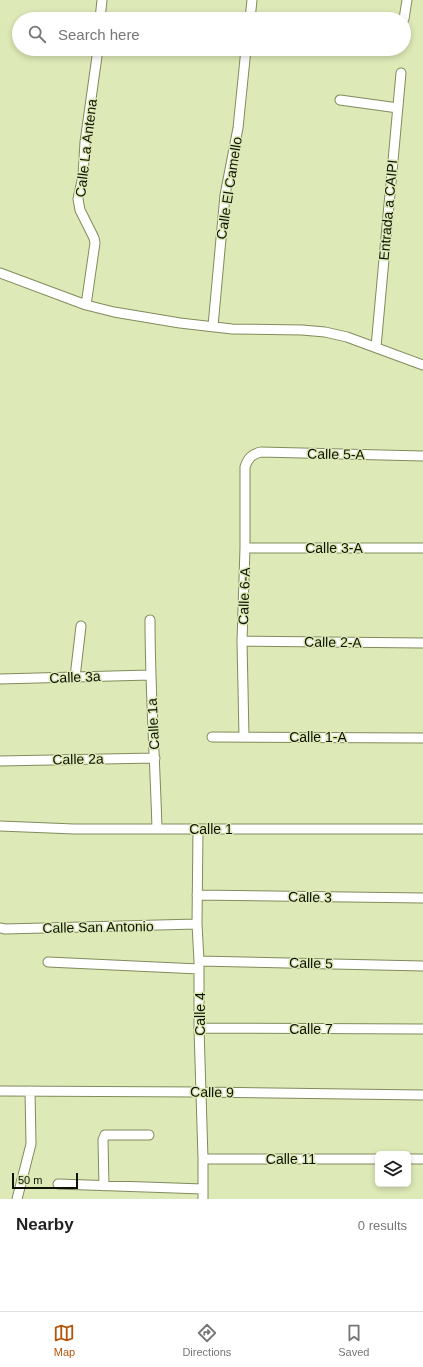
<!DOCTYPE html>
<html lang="en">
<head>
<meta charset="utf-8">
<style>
  :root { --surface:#fff; --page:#f2f2f2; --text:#222; --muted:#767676; --line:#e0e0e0; --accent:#b45309 }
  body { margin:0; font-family:Arial,sans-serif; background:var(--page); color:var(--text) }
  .controls { position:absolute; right:12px; bottom:12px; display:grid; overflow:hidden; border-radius:6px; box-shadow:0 2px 6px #0003 }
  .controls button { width:36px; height:36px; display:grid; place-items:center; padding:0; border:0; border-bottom:1px solid var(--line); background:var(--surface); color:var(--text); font:20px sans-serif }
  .scale { position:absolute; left:12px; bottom:10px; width:66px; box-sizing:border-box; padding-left:4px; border:2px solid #0e1202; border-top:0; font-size:11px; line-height:14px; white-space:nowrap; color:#0e1202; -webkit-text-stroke:3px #dde9b6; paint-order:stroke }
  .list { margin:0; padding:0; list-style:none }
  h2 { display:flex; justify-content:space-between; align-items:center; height:52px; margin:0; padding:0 16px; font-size:17px }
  h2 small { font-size:13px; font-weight:400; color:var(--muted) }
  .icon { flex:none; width:22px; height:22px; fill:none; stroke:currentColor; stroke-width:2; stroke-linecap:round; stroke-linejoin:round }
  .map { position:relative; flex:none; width:423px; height:1199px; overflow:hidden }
  .search { position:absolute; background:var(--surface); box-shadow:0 2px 6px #0003; left:12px; right:12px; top:12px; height:44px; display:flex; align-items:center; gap:10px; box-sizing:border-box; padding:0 14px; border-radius:22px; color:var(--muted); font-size:15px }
  .sheet { height:112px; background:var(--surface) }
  nav { display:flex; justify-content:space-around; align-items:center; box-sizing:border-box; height:56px; border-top:1px solid var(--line); background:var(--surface); font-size:11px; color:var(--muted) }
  nav a { display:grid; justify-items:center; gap:2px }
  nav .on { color:var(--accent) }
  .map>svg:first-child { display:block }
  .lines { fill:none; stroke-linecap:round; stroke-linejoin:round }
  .minor-casing { stroke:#818b5b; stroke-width:11 }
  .minor { stroke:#fff; stroke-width:9 }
  .labels { text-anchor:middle; stroke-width:3; stroke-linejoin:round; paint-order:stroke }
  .street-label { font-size:14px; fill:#0e1202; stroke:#dde9b6 }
</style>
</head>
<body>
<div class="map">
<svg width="423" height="1199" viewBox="0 0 423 1199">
  <rect width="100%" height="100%" fill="#dde9b6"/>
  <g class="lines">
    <g class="minor-casing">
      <path id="minor" d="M100,19L102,0
        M250,19L252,0
        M404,19L407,0
        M340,100L398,108
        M0,273L86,305L114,312L180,323L232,329L302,330L325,332L347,337L423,365
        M86,305L95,243L94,238L80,210L78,199L83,176L85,142L98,49
        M213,326L225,195L238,128L246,49
        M376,347L401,73
        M245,548H423
        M150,620C150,690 155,759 157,829
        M242,641L423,643
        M75,677L81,626
        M0,679L150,675
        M212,737L423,738
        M244,737L242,641L245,548V467C248,458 252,454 261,452L423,456
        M0,761L155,758
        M0,826L74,829H423
        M198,829L197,924L199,961V1028L203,1159V1199
        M197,895L423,898
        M0,928L5,929L197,924
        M199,961L423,966
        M48,962L199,969
        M199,1028L423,1029
        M0,1091L201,1092L423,1095
        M203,1159H378
        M408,1159H423
        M58,1184L203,1189
        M104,1186L103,1140L105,1135H149
        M17,1199L31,1144L30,1091"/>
    </g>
    <use href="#minor" class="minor"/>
  </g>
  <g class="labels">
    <g class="street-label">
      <text transform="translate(86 148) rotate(-83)" y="5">Calle La Antena</text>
      <text transform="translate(229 188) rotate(-81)" y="5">Calle El Camello</text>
      <text transform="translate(388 210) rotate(-85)" y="5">Entrada a CAIPI</text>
      <text transform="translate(336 454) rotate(1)" y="5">Calle 5-A</text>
      <text x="334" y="553">Calle 3-A</text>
      <text transform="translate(244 596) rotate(-88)" y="5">Calle 6-A</text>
      <text transform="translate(333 642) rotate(1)" y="5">Calle 2-A</text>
      <text transform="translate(75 677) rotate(-2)" y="5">Calle 3a</text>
      <text transform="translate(153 724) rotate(-93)" y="5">Calle 1a</text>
      <text x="318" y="742">Calle 1-A</text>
      <text transform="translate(78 759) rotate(-1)" y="5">Calle 2a</text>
      <text x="211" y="834">Calle 1</text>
      <text transform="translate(310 897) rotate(1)" y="5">Calle 3</text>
      <text transform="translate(98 927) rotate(-1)" y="5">Calle San Antonio</text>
      <text transform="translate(311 963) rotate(1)" y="5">Calle 5</text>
      <text transform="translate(200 1014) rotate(-90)" y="5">Calle 4</text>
      <text x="311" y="1034">Calle 7</text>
      <text transform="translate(212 1092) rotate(1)" y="5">Calle 9</text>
      <text x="291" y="1164">Calle 11</text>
    </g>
  </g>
</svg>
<div class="controls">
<button><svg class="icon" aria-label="layers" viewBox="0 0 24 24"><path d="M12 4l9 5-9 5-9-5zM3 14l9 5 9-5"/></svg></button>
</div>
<div class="scale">50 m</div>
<div class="search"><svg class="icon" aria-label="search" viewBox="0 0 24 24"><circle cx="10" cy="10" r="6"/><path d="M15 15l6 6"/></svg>Search here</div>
</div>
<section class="sheet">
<h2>Nearby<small>0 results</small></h2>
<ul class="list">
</ul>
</section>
<nav>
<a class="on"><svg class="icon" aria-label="map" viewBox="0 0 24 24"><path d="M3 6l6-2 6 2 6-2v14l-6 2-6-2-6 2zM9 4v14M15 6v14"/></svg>Map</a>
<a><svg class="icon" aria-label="directions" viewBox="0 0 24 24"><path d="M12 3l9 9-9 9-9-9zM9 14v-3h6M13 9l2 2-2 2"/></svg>Directions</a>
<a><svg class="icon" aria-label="saved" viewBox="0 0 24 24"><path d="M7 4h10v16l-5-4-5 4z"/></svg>Saved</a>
</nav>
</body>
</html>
